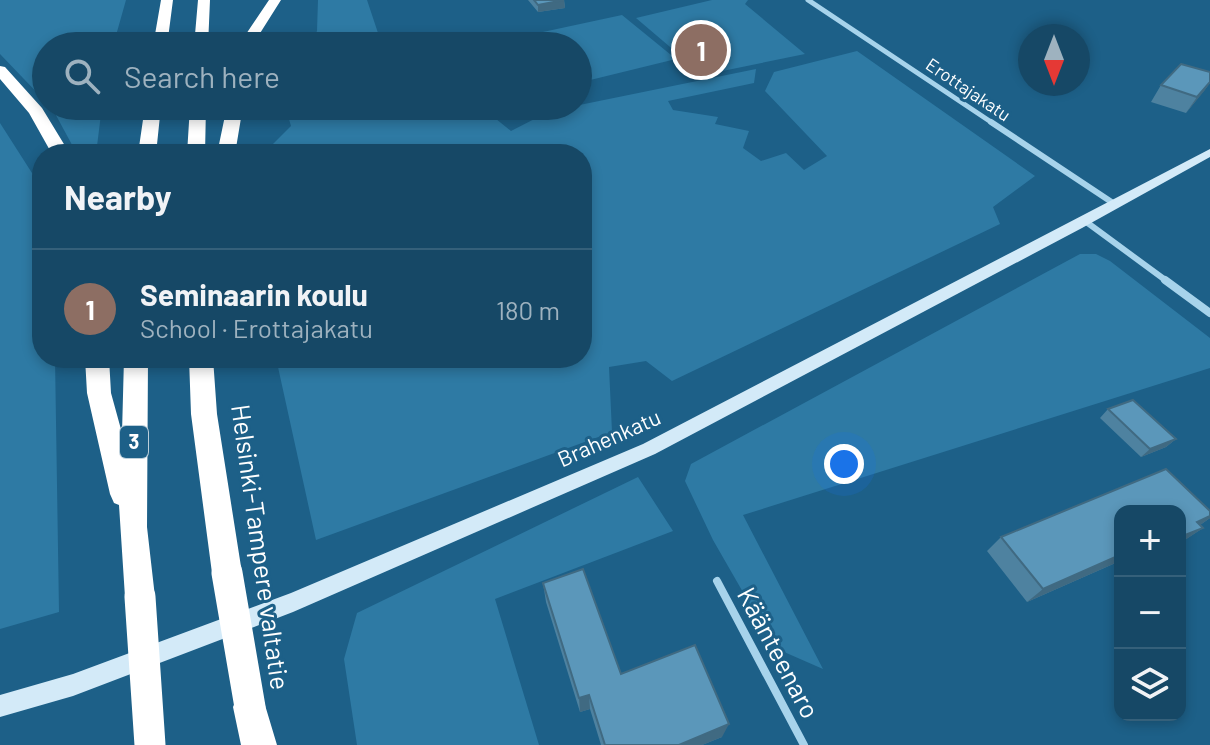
<!DOCTYPE html>
<html lang="en">
<head>
<meta charset="utf-8">
<style>
  :root { --surface:#164866; --page:#23526f; --text:#f1f3f6; --muted:#9eb2bf; --line:#35607a; --accent:#fbb466 }
  body { margin:0; font-family:Barlow,sans-serif; background:var(--page); color:var(--text) }
  .controls { position:absolute; right:24px; bottom:24px; display:grid; overflow:hidden; border-radius:16px; box-shadow:0 4px 12px #0003 }
  .controls button { width:72px; height:72px; display:grid; place-items:center; padding:0; border:0; border-bottom:2px solid var(--line); background:var(--surface); color:var(--text); font:40px sans-serif }
  .compass { position:absolute; left:1018px; top:24px; width:72px; height:72px; border-radius:50%; background:var(--surface); box-shadow:0 4px 12px #0003; rotate:180deg }
  .you { position:absolute; left:844px; top:464px; width:28px; height:28px; margin:-20px; border:6px solid #fff; border-radius:50%; background:#1a73e8; box-shadow:0 0 0 12px #1a73e833 }
  .badge { display:grid; place-items:center; width:52px; height:52px; border-radius:50%; background:var(--accent); color:#fff; font-size:26px; font-weight:700 }
  .pin { position:absolute; translate:-50% -50%; border:4px solid #fff; box-shadow:0 2px 8px #0006 }
  .list { margin:0; padding:0; list-style:none }
  h2 { display:flex; justify-content:space-between; align-items:center; height:104px; margin:0; padding:0 32px; font-size:34px }
  h2 small { font-size:26px; font-weight:400; color:var(--muted) }
  .list li { display:grid; grid-template-columns:52px 1fr auto; gap:24px; align-items:center; box-sizing:border-box; height:120px; padding:0 32px; border-top:2px solid var(--line) }
  .list b { display:block; font-size:30px; white-space:nowrap }
  .list p { margin:0; font-size:26px; white-space:nowrap; color:var(--muted) }
  .list em { font-size:26px; font-style:normal; color:var(--muted) }
  .icon { flex:none; width:44px; height:44px; fill:none; stroke:currentColor; stroke-width:2; stroke-linecap:round; stroke-linejoin:round }
  .map { position:relative; flex:none; width:1210px; height:745px; overflow:hidden }
  .search { position:absolute; background:var(--surface); box-shadow:0 4px 12px #0003; left:32px; top:32px; width:560px; height:88px; display:flex; align-items:center; gap:20px; box-sizing:border-box; padding:0 28px; border-radius:44px; color:var(--muted); font-size:30px }
  .panel { position:absolute; background:var(--surface); box-shadow:0 4px 12px #0003; left:32px; top:144px; width:560px; height:224px; border-radius:32px }
  .map>svg:first-child { display:block }
  .green { fill:#2e7aa4 }
  .lines { fill:none; stroke-linecap:round; stroke-linejoin:round }
  .lane { stroke:#a7d3eb; stroke-width:8 }
  .street-far2 { stroke:#a7d3eb; stroke-width:5 }
  .street-far1 { stroke:#a7d3eb; stroke-width:6 }
  .street { stroke:#a7d3eb; stroke-width:8 }
  .secondary { fill:#d3eaf8; fill-rule:evenodd }
  .highway { fill:#fff; fill-rule:evenodd }
  .highway-bridge { stroke:#fff; stroke-width:31 }
  .wall { fill:#4e82a0 }
  .shaded-wall { fill:#406a82 }
  .building { fill:#5b97ba; stroke:#406a82; stroke-width:2 }
  .labels { text-anchor:middle; stroke-width:6; stroke-linejoin:round; paint-order:stroke }
  .far-street-label { font-size:18px; fill:#fff; stroke:#1d6088 }
  .shield { fill:#1d6088; stroke:#bbcfdb; stroke-width:2 }
  .shield-label { font-size:20px; font-weight:bold; fill:#fff }
  .street-label { font-size:22px; fill:#fff; stroke:#1d6088 }
  .near-street-label { font-size:26px; fill:#fff; stroke:#1d6088 }
</style>
</head>
<body>
<div class="map">
<svg width="1210" height="745" viewBox="0 0 1210 745">
  <rect width="100%" height="100%" fill="#1d6088"/>
  <path class="green" d="M0,0H126L113,46H46V102L0,54Z
    M318,0H367L380,39L390,46H309L317,31Z
    M712,0H748L745,4L805,54L703,75L636,18Z
    M622,15L676,59L578,83V46H478Z
    M857,51L1035,176L993,207L1000,224L672,381L646,361L609,367L612,432L316,540L276,358H582V154H263L291,126L285,106H480L511,131L550,111L756,69L754,83L668,101L673,110L718,117L715,124L749,131L743,148L761,161L786,153L804,170L827,156L765,91L774,72Z
    M51,106H102L96,154H77Z
    M0,123L39,184L42,197V358H55L59,612L0,629Z
    M1080,254H1096L1110,261L1210,338V368L743,515L823,669L775,648L713,540L685,481L691,464Z
    M638,477L673,531L495,599L539,745H357L344,659L357,613Z"/>
  <g class="lines">
    <path class="lane" d="M717,581L804,745"/>
    <path class="street-far2" d="M808,0L994,124"/>
    <path class="street-far1" d="M991,122L1113,203
      M1085,221L1168,282"/>
    <path class="street" d="M1165,280L1210,313"/>
    <path class="secondary" d="M1210,149V157L1082,228L655,454L293,612L73,696L0,717V695L73,674L291,593L643,444Z"/>
    <path class="highway" d="M161,0H173L167,46H153Z
      M198,0H210L208,46H194Z
      M269,0H281L252,46H238Z
      M0,66L5,67L42,108L70,154H52L29,113L0,79Z
      M145,106H161L156,154H138Z
      M190,106H206L205,154H187Z
      M227,106H243L235,154H217Z
      M85,358H109L111,393L122,433L124,358H148L147,527L155,597L151,608L140,612L129,608L125,597L119,505L114,503L110,494L87,393Z
      M189,358H213L217,414L242,573L238,583L227,587L216,583L212,573L191,414Z
      M250,690L262,695L277,745H241L233,707L238,695Z"/>
    <path class="highway-bridge" d="M227,573L250,707
      M140,597L150,745"/>
  </g>
  <path class="wall" d="M528,0H564L565,8L538,12Z
    M1210,72V83L1186,113L1151,102L1161,85Z
    M1108,409L1176,439L1166,447L1141,457L1100,418Z
    M1166,469L1210,511V518L1200,525L1203,528L1180,543V511H1120V561L1027,602L987,551L1001,537Z
    M543,583L621,674L722,737L702,745H601L590,709L580,712L546,602Z"/>
  <path class="shaded-wall" d="M564,0L565,8L538,12V5Z
    M1210,82L1205,90L1186,113L1197,97Z
    M1176,439L1166,447L1141,457L1150,449Z
    M1210,516V518L1193,530L1197,522Z
    M1203,528L1182,542L1180,543V537Z
    M1120,555V561L1027,602L1043,589Z
    M589,695L590,709L580,712L579,698Z
    M729,724L722,737L702,745H679Z"/>
  <path class="building" d="M534,0H564L538,5Z
    M1181,64L1210,72V82L1197,97L1161,85Z
    M1133,400L1176,439L1150,449L1108,409Z
    M1166,469L1210,511V516L1197,522L1203,528L1180,537V511H1120V555L1043,589L1001,537Z
    M583,569L621,674L695,645L729,724L679,745H605L589,695L579,698L543,583Z"/>
  <g class="labels">
    <g class="far-street-label">
      <text transform="translate(968 90) rotate(34)" y="6">Erottajakatu</text>
    </g>
    <rect class="shield" x="120" y="426" width="28" height="32" rx="6"/>
    <g class="shield-label">
      <text x="134" y="449">3</text>
    </g>
    <g class="street-label">
      <text transform="translate(609 438) rotate(-24)" y="8">Brahenkatu</text>
    </g>
    <g class="near-street-label">
      <text transform="translate(260 547) rotate(82)" y="9">Helsinki-Tampere valtatie</text>
      <text transform="translate(778 653) rotate(62)" y="9">Käänteenaro</text>
    </g>
  </g>
</svg>
<div class="controls">
<button>+</button>
<button>−</button>
<button><svg class="icon" aria-label="layers" viewBox="0 0 24 24"><path d="M12 4l9 5-9 5-9-5zM3 14l9 5 9-5"/></svg></button>
</div>
<svg class="compass" viewBox="-18 -18 36 36"><path d="M0-13l5 13h-10z" fill="#e53935"/><path d="M0 13l5-13h-10z" fill="#9eb2bf"/></svg>
<div class="you"></div>
<div class="pin badge" style="left:701px;top:50px;background:#8d6e63">1</div>
<div class="search"><svg class="icon" aria-label="search" viewBox="0 0 24 24"><circle cx="10" cy="10" r="6"/><path d="M15 15l6 6"/></svg>Search here</div>
<section class="panel">
<h2>Nearby<small></small></h2>
<ul class="list">
<li><span class="badge" style="background:#8d6e63">1</span><div><b>Seminaarin koulu</b><p>School · Erottajakatu</p></div><em>180 m</em></li>
</ul>
</section>
</div>
</body>
</html>
